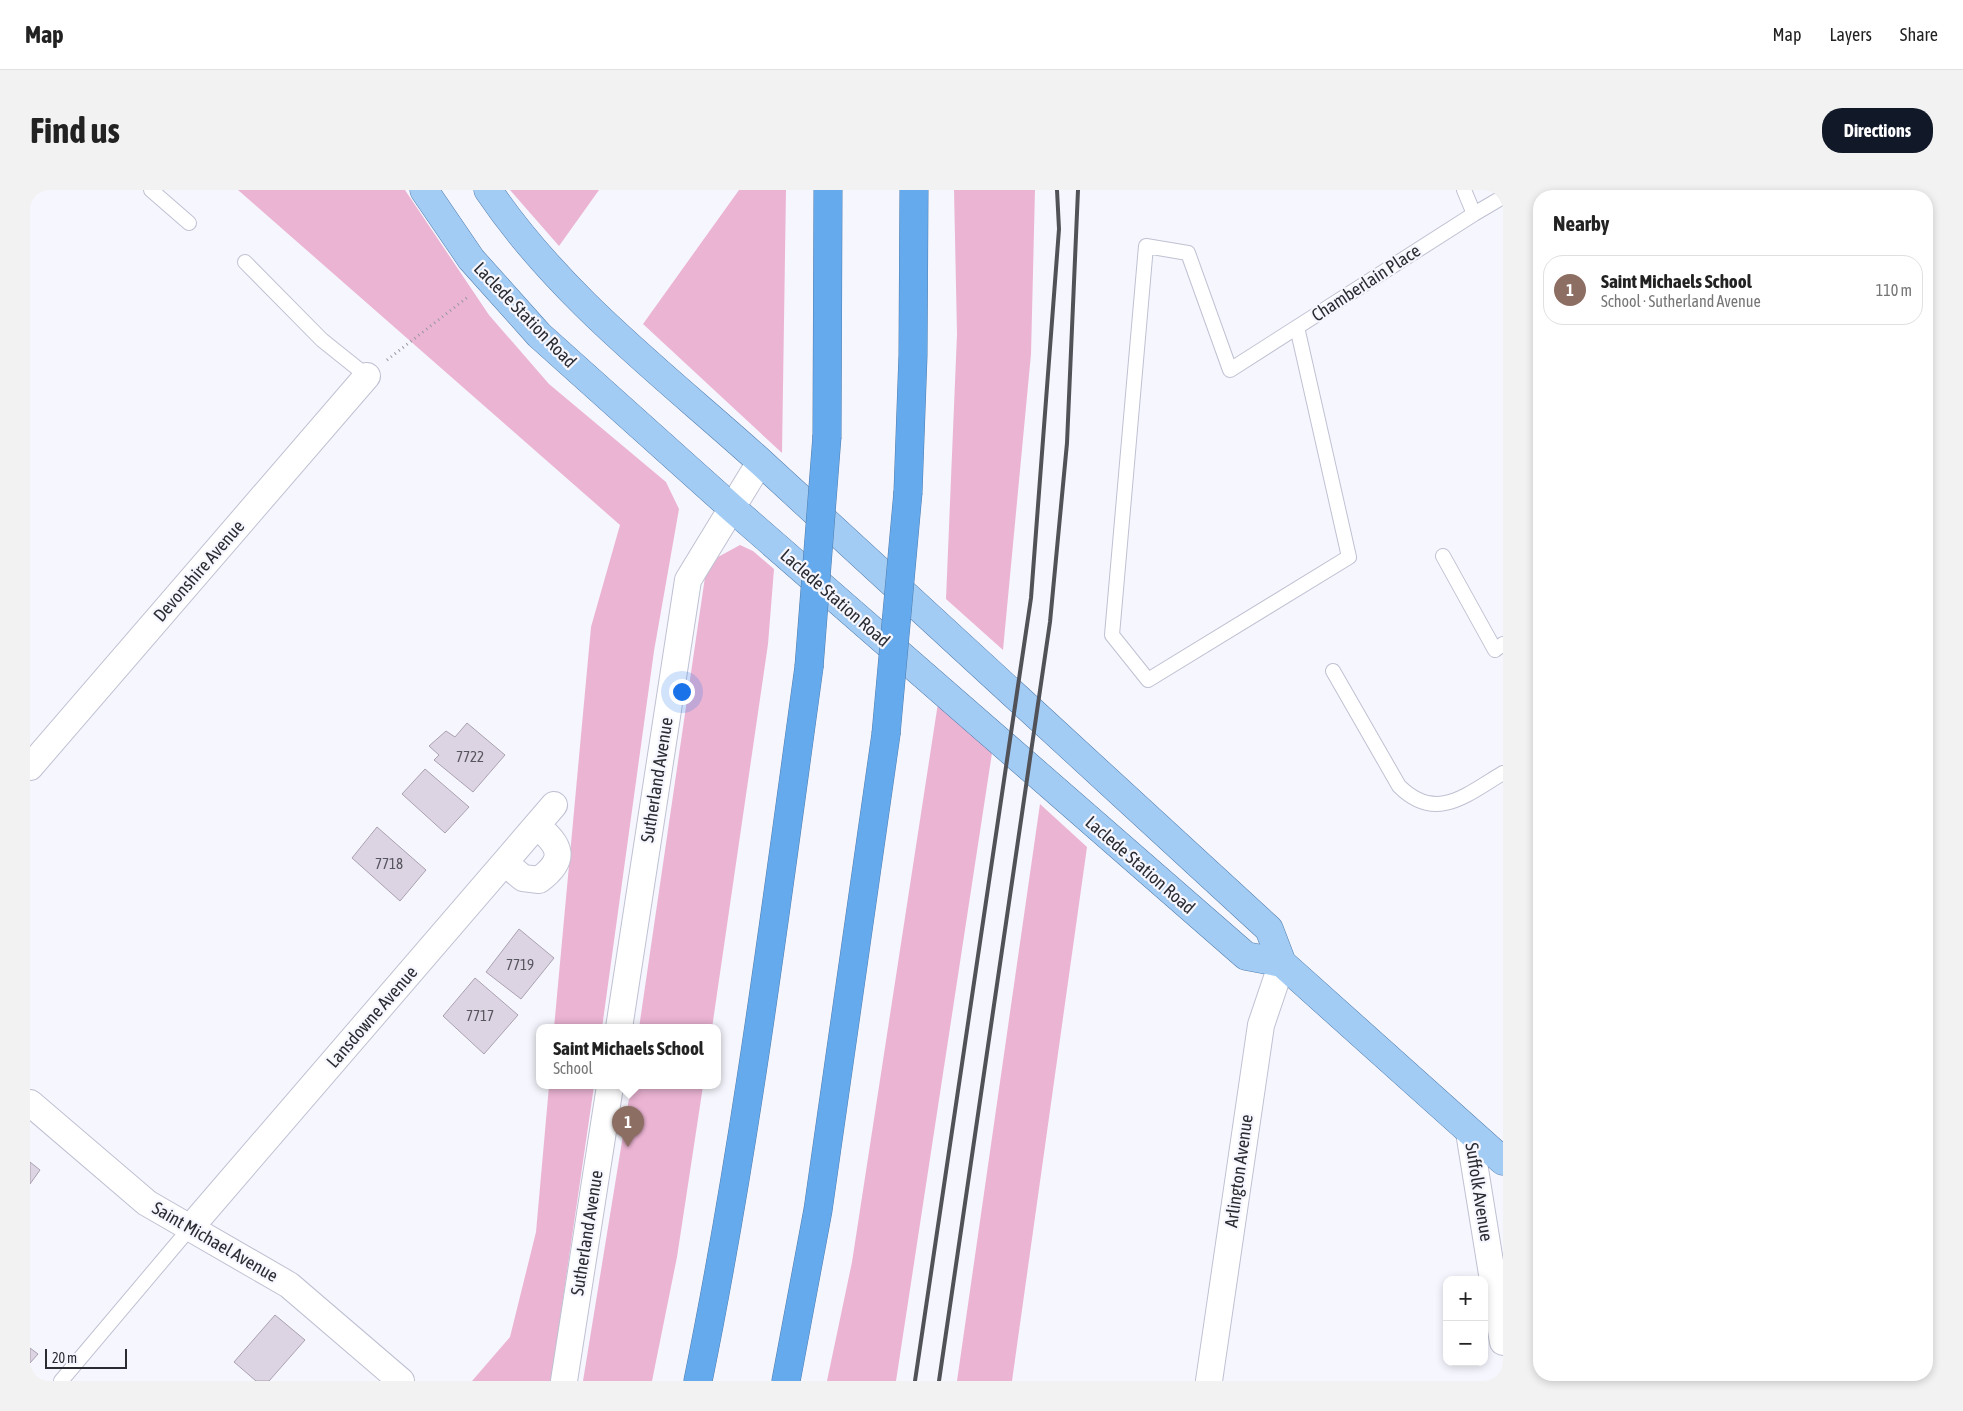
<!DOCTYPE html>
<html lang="en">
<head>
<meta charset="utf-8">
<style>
  :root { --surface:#fff; --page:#f2f2f2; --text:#222; --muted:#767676; --line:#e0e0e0; --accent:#111827 }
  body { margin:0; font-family:"Asap Condensed",sans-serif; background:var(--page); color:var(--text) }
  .controls { position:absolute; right:15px; bottom:15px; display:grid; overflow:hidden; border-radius:10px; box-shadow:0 2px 8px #0003 }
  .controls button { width:45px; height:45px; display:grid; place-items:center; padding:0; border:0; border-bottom:1px solid var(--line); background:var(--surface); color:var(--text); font:25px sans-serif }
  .scale { position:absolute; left:15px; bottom:12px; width:82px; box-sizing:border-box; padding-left:5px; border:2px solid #2b2b32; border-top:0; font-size:14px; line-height:18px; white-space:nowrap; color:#2b2b32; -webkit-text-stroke:4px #f6f6fe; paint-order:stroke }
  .you { position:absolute; left:651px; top:501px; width:18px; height:18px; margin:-12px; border:4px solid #fff; border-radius:50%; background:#1a73e8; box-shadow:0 0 0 8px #1a73e833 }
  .badge { display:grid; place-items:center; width:32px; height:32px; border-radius:50%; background:var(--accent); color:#fff; font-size:16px; font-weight:700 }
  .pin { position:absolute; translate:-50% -41px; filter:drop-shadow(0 1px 2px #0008) }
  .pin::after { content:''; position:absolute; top:26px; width:18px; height:15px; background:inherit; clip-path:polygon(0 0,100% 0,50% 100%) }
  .popup { position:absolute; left:506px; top:834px; width:185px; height:65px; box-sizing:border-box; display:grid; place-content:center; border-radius:10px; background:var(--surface); filter:drop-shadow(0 1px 4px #0005); font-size:16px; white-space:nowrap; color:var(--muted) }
  .popup b { font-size:19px; color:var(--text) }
  .popup::after { content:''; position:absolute; left:50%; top:100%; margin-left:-10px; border:10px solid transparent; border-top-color:var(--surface) }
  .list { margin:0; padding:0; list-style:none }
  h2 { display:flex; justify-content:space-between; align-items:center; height:65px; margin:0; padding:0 20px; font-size:21px }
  h2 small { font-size:16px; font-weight:400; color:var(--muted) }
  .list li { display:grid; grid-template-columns:32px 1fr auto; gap:15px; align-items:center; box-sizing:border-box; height:70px; margin:0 10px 10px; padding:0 10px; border:1px solid var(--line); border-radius:20px }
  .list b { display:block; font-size:19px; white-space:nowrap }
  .list p { margin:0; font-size:16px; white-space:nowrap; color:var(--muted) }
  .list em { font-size:16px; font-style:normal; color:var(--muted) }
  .map { position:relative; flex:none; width:1473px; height:1191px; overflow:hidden; border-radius:20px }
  header { display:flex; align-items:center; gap:30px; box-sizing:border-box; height:70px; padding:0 25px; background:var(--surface); border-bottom:1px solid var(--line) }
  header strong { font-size:24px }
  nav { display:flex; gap:28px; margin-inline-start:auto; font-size:18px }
  .intro { display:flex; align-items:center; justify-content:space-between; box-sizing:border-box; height:120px; padding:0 30px }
  h1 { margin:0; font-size:35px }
  .button { padding:12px 22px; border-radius:20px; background:var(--accent); color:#fff; font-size:18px; font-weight:700 }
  main { display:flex; gap:30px; padding:0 30px }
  aside { flex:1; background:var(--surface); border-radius:20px; box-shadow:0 2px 8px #0003 }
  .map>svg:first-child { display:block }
  .green { fill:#ebb4d3 }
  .building { fill:#dcd3e3; stroke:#aaa0b0 }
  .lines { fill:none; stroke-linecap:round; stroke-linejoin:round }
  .service-casing { stroke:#bfc1d2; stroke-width:16 }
  .minor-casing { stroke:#bfc1d2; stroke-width:28 }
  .primary-casing { stroke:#517eac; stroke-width:29 }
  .motorway-casing { stroke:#517eac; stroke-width:29 }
  .path { stroke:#98989f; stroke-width:3; stroke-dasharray:1 4; stroke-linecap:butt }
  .service { stroke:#fff; stroke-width:14 }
  .minor { stroke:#fff; stroke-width:26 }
  .primary { stroke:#a3ccf5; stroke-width:28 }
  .motorway { stroke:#6ae; stroke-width:28 }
  .rail { stroke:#515158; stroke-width:4 }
  .motorway-bridge-casing { stroke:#517eac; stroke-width:29; stroke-linecap:butt }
  .motorway-bridge { stroke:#6ae; stroke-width:28 }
  .labels { text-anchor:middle; stroke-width:4.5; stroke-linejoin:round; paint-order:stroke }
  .number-label { font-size:15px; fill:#57555e }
  .street-label { font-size:18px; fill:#2b2b32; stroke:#f6f6fe }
</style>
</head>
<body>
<header>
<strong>Map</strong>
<nav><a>Map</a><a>Layers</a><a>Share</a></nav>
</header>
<div class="intro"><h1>Find us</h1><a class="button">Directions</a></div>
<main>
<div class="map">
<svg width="1473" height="1191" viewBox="0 0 1473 1191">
  <rect width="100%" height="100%" fill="#f6f6fe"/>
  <path class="green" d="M208,0H375L459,125L519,194L636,292L649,319L624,461L572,838H524L561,437L590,335Z
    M480,0H569L529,56Z
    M709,0H756L752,263L613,134Z
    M924,0H1005L1001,164L973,460L916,409L927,144Z
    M710,355L723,361L744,379L738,454L682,838H609L675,387L688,367Z
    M908,513L962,563L866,1191H797L822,1072Z
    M1010,614L1057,657L982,1191H927Z
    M519,896H564L521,1191H442L480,1147L506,1042Z
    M601,896H673L647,1067L622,1191H553Z"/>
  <path class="building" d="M437,533L475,565L443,602L404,570L409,565L399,556L416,541L425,547Z
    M395,579L439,617L415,643L372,604Z
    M347,637L396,680L370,711L322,668Z
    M489,739L524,768L491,809L456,782Z
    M445,788L488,825L454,864L413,826Z
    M0,972L10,980L0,994Z
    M245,1125L275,1150L239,1191H226L204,1172Z
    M0,1158L8,1164L0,1173Z"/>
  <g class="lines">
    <g class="service-casing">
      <path id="service" d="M121,0L159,33
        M1434,0L1444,24
        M215,72L292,150L337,186
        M1267,137L1319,367L1118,490L1082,445L1116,56L1158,63L1200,180L1444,24L1473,7
        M1413,366L1465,460L1473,454
        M1303,481L1369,596C1406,633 1436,605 1473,583
        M31,1191L160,1038"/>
    </g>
    <g class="minor-casing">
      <path id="minor" d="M0,577L337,186
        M475,673L493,688L509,690C537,669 531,656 507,636
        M589,838L658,390L730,272
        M0,913L117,1013L259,1095L371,1191
        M1439,942L1473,1152
        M160,1038L524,615
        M534,1191L580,896
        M1179,1191L1231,835L1252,773"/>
    </g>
    <g class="primary-casing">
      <path id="primary" d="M394,0L441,69L509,145L702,318L1216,766L1252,773
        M458,0C531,108 637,187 733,274C902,429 1070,584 1239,739L1252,773L1473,971"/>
    </g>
    <g class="motorway-casing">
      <path id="motorway" d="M797,246L798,0
        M878,302L883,165L884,0
        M668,1191C716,955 746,716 779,477
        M756,1191L788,1020L856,544"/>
    </g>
    <path class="path" d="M357,170L439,106"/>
    <use href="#service" class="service"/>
    <use href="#minor" class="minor"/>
    <use href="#primary" class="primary"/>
    <use href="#motorway" class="motorway"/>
    <path class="rail" d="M885,1191L1001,408L1029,39L1027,0
      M909,1191L1020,432L1037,253L1048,0"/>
    <g class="motorway-bridge-casing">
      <path id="motorway-bridge" d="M779,477L797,246
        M856,544L878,302"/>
    </g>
    <use href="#motorway-bridge" class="motorway-bridge"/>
  </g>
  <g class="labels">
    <g class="number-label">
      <text x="440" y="572">7722</text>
      <text x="359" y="679">7718</text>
      <text x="490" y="780">7719</text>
      <text x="450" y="831">7717</text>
    </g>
    <g class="street-label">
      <text transform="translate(1336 93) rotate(-33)" y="6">Chamberlain Place</text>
      <text transform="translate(495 125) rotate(46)" y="6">Laclede Station Road</text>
      <text transform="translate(169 381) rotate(-49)" y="6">Devonshire Avenue</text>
      <text transform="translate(805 408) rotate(41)" y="6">Laclede Station Road</text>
      <text transform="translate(627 590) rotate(-81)" y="6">Sutherland Avenue</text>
      <text transform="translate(1110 675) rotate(41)" y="6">Laclede Station Road</text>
      <text transform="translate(342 827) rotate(-49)" y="6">Lansdowne Avenue</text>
      <text transform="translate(1209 981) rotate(-82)" y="6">Arlington Avenue</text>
      <text transform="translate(1449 1002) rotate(81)" y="6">Suffolk Avenue</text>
      <text transform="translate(557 1043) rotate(-81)" y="6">Sutherland Avenue</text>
      <text transform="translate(185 1052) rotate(30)" y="6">Saint Michael Avenue</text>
    </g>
  </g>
</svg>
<div class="controls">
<button>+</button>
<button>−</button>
</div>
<div class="scale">20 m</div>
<div class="you"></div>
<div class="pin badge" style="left:598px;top:957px;background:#8d6e63">1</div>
<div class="popup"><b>Saint Michaels School</b>School</div>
</div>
<aside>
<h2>Nearby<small></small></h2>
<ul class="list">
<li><span class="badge" style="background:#8d6e63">1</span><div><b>Saint Michaels School</b><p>School · Sutherland Avenue</p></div><em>110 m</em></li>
</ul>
</aside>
</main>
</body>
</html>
